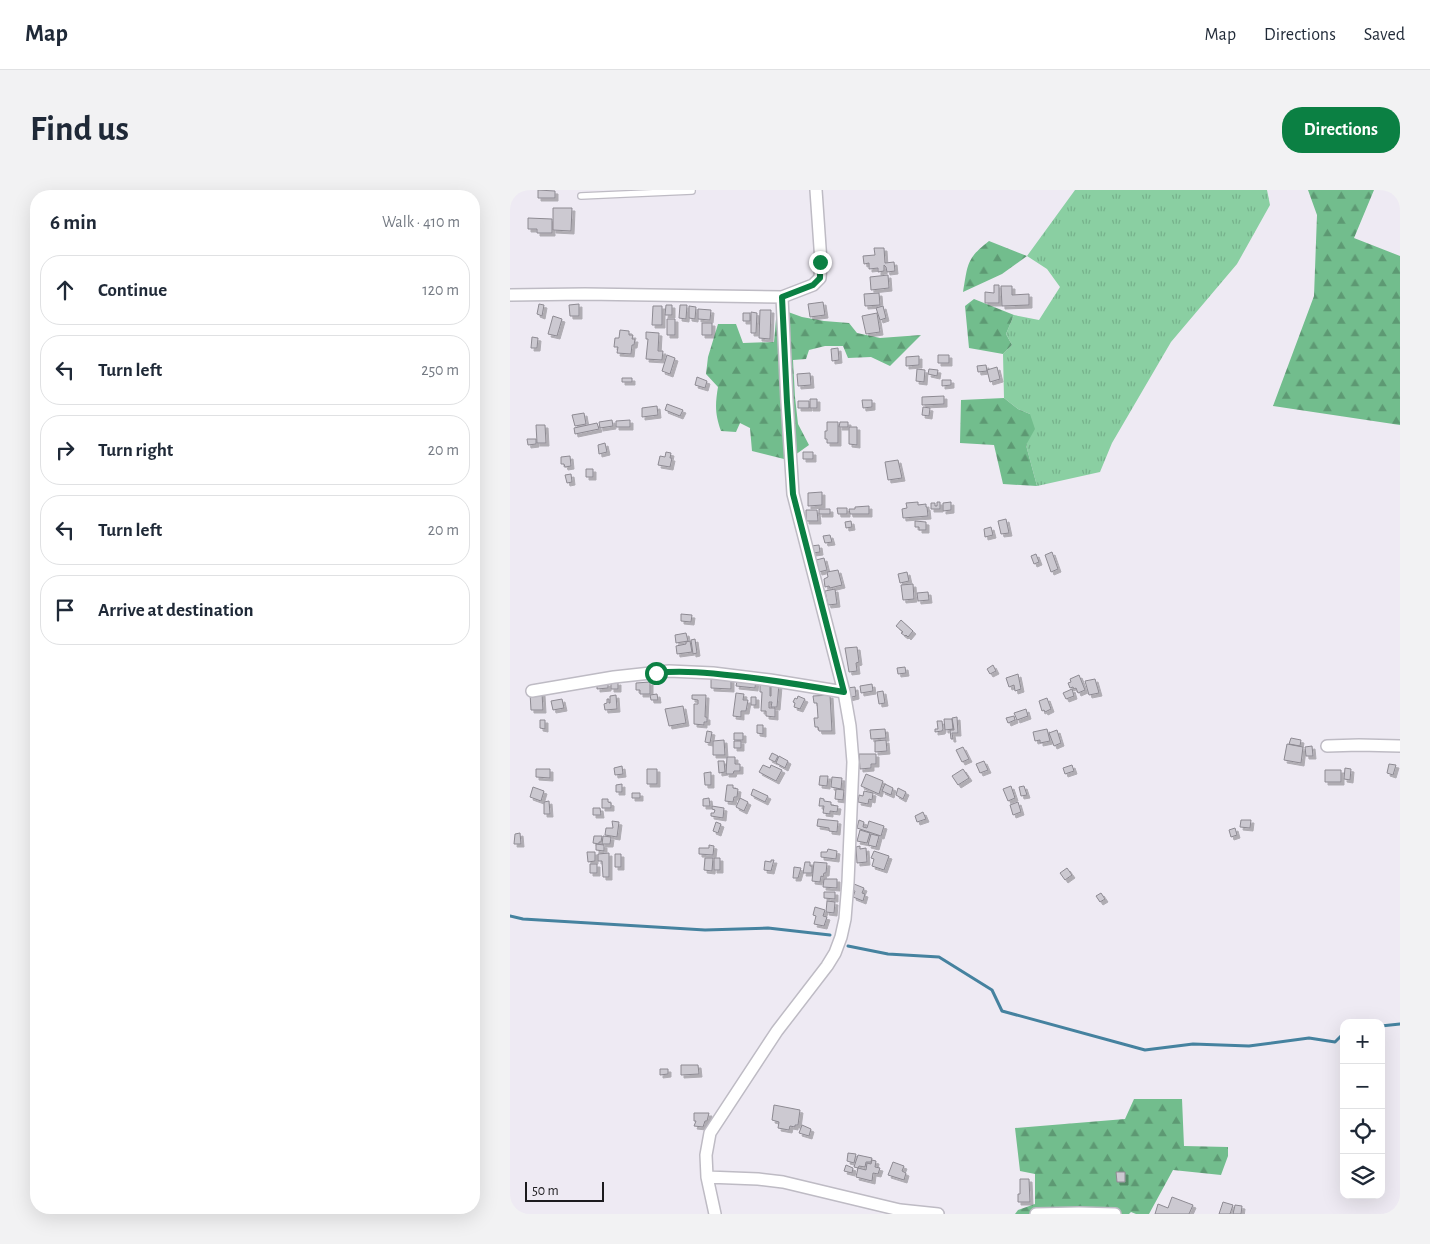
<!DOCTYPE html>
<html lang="en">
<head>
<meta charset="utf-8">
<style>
  :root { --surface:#fff; --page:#f2f2f3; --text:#1f2937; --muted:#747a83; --line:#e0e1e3; --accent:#0b8043 }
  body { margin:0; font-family:"Alegreya Sans",sans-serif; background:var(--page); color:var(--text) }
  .controls { position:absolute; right:15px; bottom:15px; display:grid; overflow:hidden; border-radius:10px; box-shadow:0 5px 20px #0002 }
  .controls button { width:45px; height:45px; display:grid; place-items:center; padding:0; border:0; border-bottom:1px solid var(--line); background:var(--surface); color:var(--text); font:25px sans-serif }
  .scale { position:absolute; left:15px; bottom:12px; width:79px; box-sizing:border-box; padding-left:5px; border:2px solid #1c1b1e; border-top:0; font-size:14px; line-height:18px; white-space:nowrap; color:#1c1b1e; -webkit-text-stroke:4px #eeeaf3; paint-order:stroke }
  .stop { position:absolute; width:15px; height:15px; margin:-11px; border:4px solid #0b8043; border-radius:50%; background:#fff }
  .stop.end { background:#0b8043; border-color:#fff; box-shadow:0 1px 5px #0008 }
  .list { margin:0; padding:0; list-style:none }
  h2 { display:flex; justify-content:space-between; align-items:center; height:65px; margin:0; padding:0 20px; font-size:21px }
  h2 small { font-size:16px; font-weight:400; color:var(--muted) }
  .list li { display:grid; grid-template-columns:32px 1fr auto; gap:15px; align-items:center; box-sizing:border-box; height:70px; margin:0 10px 10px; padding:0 10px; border:1px solid var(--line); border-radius:20px }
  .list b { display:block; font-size:19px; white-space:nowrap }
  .list em { font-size:16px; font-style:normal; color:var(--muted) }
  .icon { flex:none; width:28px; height:28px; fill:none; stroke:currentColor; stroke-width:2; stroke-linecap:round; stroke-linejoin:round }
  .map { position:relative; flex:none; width:890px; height:1024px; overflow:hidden; border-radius:20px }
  header { display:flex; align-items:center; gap:30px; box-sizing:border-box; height:70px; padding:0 25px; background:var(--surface); border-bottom:1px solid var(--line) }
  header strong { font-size:24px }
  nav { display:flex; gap:28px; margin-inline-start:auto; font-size:18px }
  .intro { display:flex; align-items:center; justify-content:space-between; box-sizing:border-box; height:120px; padding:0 30px }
  h1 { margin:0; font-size:35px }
  .button { padding:12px 22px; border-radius:20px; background:var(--accent); color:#fff; font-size:18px; font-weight:700 }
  main { display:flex; gap:30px; padding:0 30px }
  aside { flex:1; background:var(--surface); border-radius:20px; box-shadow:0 5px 20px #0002 }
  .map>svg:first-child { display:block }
  .grass { fill:url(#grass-tufts) }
  .forest { fill:url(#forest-firs) }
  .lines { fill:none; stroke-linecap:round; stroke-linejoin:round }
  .stream { stroke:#45829f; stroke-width:3 }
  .building { fill:#ccc9d1; stroke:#8d8a92; filter:url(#shadow) }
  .lane-casing { stroke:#bebbc4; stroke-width:8 }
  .street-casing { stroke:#bebbc4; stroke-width:14 }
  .lane { stroke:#fff; stroke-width:5.5 }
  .street { stroke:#fff; stroke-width:11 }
  .route { stroke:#0b8043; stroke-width:6 }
</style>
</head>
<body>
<header>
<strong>Map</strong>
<nav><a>Map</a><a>Directions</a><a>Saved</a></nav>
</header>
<div class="intro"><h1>Find us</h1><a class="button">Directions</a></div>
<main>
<aside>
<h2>6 min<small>Walk · 410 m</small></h2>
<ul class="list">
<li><svg class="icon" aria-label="ahead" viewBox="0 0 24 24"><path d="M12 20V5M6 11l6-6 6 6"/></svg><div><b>Continue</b></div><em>120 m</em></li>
<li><svg class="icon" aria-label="left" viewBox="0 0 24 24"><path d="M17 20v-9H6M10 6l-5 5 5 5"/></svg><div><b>Turn left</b></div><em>250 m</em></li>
<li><svg class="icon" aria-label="right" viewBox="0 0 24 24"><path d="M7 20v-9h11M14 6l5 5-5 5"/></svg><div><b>Turn right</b></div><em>20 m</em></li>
<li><svg class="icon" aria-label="left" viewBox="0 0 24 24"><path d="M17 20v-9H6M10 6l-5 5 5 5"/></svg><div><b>Turn left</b></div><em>20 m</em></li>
<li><svg class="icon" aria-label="arrive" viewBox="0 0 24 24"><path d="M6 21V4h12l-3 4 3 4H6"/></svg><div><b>Arrive at destination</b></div></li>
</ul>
</aside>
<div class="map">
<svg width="890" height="1024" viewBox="0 0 890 1024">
  <defs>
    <pattern id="grass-tufts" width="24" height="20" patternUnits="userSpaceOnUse" patternTransform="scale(1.25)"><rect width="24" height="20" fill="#8acfa2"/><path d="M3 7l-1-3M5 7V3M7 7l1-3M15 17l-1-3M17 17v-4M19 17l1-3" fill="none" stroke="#76b18b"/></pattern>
    <pattern id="forest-firs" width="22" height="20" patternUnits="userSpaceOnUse" patternTransform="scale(1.25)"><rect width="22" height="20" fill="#72bd8d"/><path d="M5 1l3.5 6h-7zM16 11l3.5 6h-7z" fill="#5d9973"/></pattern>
    <filter id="shadow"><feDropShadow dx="3" dy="3" stdDeviation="0" flood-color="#0004"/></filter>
  </defs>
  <rect width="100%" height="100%" fill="#eeeaf3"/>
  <path class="grass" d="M565,0H757L760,15L727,74L661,152L602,253L590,282L527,296L516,255L520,224L508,219L494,208L493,164L502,155L496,144L504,125L529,130L550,97L537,79L517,66Z"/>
  <path class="forest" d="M798,0H864L844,48L890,66V235L763,216L804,106L807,25Z
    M479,51L517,66L492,84L453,102C458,74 456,69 479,51Z
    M464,109L504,125L496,144L502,155L493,164L459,158L455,116Z
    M267,118L292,127L314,131L339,133L347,143L370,148L411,145L380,176L361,167L338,168L333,156H315L299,160L296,169L283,170L285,207L288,234L299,255L278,270L242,261L240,238L230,233L226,242L211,241C205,224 205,215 208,197L196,184L198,167L208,134H226L233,153L264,152Z
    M494,208L508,219L520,224L525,239L516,255L527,296L493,294L484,255L450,253L451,210Z
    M624,909H672L674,956L718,957V966L711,985L663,980L639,1024H626L621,1022L619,1024H505L508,1020L525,1014V984L510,981L505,938L615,929Z"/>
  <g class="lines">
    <path class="stream" d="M0,726L13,729L195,740L258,738L320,745
      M338,756L378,764L429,767L482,800L492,821L635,860L683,854L739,856L799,848L825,852L834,843
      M871,836L890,834"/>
  </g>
  <path class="building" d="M28,0L45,1V8H28Z
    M43,18H62L61,41L43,40Z
    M18,28L42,29V43H27V39H18Z
    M364,58H374L375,73L384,72L385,81L377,82L376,77L374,75V81L368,82V78L359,79V73L354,74L353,66L365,65Z
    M378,85L379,98L361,100L360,87Z
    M484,95H489V113H475V102L484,103Z
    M491,96H502V105L519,104V115L492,116Z
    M369,103L370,115L355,116L354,104Z
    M313,112L315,125L300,127L298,114Z
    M29,114L34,115L32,126L27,124Z
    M69,114V126H60L59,115Z
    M156,115H162V125H155Z
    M170,115H177L176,129L169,128Z
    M143,116H152V135H142Z
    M179,116L186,117L185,129L179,128Z
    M373,116L376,128L370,130L366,118Z
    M188,119L201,120L200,130L188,129Z
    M250,120H261L260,149L249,148Z
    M241,122L247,123L246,143H241Z
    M233,123H240V131H233Z
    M367,123L370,142L356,144L352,126Z
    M43,126L52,129L47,146L38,144Z
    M157,129H165V145H157Z
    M192,133H202V145H192Z
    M110,140L119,141V145H123L122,149H125L124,155H122L121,164L107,163L108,157H104L105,148H109Z
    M136,142L149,143L148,161H153L152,170L136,169L138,149H136Z
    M22,147L28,148L27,158H21Z
    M328,158L329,170L322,171L321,159Z
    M157,165L165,168L160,184L152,181Z
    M428,165H439V173H428Z
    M409,166V175L396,176V167Z
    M476,175L477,181L468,182L467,176Z
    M487,177L490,189L480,192L477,180Z
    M407,179L415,180L414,192L406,191Z
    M419,179L428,180L427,186L418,184Z
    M300,183L301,195L288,196L287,184Z
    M187,187L197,191L195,198L185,195Z
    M112,188H122V192H112Z
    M432,190H441V195L432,196Z
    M434,206V214L412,215V207Z
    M300,209H307V218H300Z
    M352,210H362V217L353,218Z
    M288,211H299V218H288Z
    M157,214L173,220L170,226L155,220Z
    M147,216L148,225L132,227V218Z
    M413,217L420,218L419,226L412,225Z
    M74,223L76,234L65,236L62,225Z
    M102,230L103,236L90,238L89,232Z
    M120,230V237H106V231Z
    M317,232H328V253H317V249H315V241H317Z
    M330,232H338V237H329Z
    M87,233L89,239L65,244L64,238Z
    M26,235H35L36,253H27Z
    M339,237H347V255L339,254Z
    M17,249H26V254L18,255Z
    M95,253L97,262L89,264L88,255Z
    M156,262L161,263L160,268H162L160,277L148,275L150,266L155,267Z
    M293,262H303V269H293Z
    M60,266L61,276L55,277L54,274H51V267Z
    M388,270L392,288L378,290L375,272Z
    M76,279H83V287H76Z
    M61,284L62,292L57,293L55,285Z
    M312,302V315L298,316V303Z
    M408,312V315L416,314V317H417L418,326L393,328L392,319L397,318L396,313Z
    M427,312H430V319H421V313H425V316H427Z
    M441,312V320L433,321V313Z
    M359,316V324H340L339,319H345V317Z
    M327,318H337V324H328Z
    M309,319H320V324H309Z
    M296,320H307L308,331H296Z
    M496,329L499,343L491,344L488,331Z
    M341,331L342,337L336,338L335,332Z
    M405,331L416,332V340H409V337H405Z
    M481,337L483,345L475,347L474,339Z
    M320,345L322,352L315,353L313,346Z
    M309,355L310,362L303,363L301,356Z
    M542,362L548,379L541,382L535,365Z
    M526,364L529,372L524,374L521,366Z
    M314,368L317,380L309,382L306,370Z
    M328,380L332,395L320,398L319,396L315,397L314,389L318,387L317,382Z
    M397,382L399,391L390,393L388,384Z
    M403,394L404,409L393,410L391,395Z
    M325,399L327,414L318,415L315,401Z
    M418,402L419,410L408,411L407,403Z
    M171,424L182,425L181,432L171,431Z
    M391,430L403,441L398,447L396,445L395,446L391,443L393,442L386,436Z
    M176,443L178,451L166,453L165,445Z
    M185,449L187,463L183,464L181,450Z
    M180,451L182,462L167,464L166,456L176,454V452Z
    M347,457L349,472L346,473L347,481L339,482L335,458Z
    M483,475L486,481L480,484L477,479Z
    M395,477L396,483L388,484L387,478Z
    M508,484L511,499L505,501L504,495L499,497L496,488Z
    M569,485L575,500L568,503L566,498L564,499L563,497L560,498L558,493L561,492L560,489Z
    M228,487L246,489L245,498L226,496Z
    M201,489H221V499L201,498Z
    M585,489L589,503L579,505L575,491Z
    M108,492V499H101V493Z
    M140,492V504H130V500H126V493Z
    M98,493V498L87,499V494Z
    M250,493H260V506H261V494H269L267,517H261L262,512H259V518H265V527L256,526V521H251L252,502H250Z
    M362,494L363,501L351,503L350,496Z
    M345,497L346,506L338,508L337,498Z
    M562,499L564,506L556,509L553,503Z
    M373,501L375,513L369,514L367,502Z
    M20,503H32L33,520H21Z
    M226,503L234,504L233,510H238L236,521H231V527L223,526Z
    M147,504L148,510H141L140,505Z
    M106,505L107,519L95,520L94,514L97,513V509H99V513H100V506Z
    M182,505H196L195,527H197V532H194V535L184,534V514H188V510L182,509Z
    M320,505L322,541H309L308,537H305L304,528H308L307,513H304L303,506Z
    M288,506L295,509L290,519L284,517L285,513L283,512L285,508L287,509Z
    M241,507H246V515H241Z
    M537,508L541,519L535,522L534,520L532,521L529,511Z
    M52,509L54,518L43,520L41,511Z
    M173,516L176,533L159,536L155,519Z
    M516,519L518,526L507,530L504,523Z
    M504,526L505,530L498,533L496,528Z
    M447,527L448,543H442L443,549H441L440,540H444L442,528Z
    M434,529H442L443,539L435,540Z
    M30,530H35V539L30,538Z
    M427,531H432L433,539L432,541L425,542V539H428Z
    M247,535H253V544L247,543Z
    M375,539L376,548L361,549L360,540Z
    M537,539L540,551L530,553V550L525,551L523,542Z
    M547,540L551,553L544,556L539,543Z
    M197,541L202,542L200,553L195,552Z
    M224,543H233V550H224Z
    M781,548L791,550L790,556L779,554Z
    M214,550L215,565H203V551Z
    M376,550L377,561L365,562V551Z
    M224,551H231V558H224Z
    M777,554L793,557L791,573L774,570Z
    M802,556L803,566H796L795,557Z
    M453,557L459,569L452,572L446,560Z
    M262,563L268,566L265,572L259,569Z
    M349,564H366V574H361V578L350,579Z
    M269,566L278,571L275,578L266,573Z
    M217,567H225V574H230V581H224L223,584H216Z
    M208,571H214L215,582L209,583Z
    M474,571L478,580L470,583L466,574Z
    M879,574L886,575L883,585L877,583Z
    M253,575L260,578L261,575L272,580L266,591L249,582Z
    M562,575L564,581L555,584L553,578Z
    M112,576L113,584L105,585L104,578Z
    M835,578L841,579L840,590L834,589Z
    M26,579H40V588L26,587Z
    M137,579H147V594H137Z
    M453,579L459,588L448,595L442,586Z
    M815,580H831V592H815Z
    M201,582V595H195L194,583Z
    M356,584L373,591L369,604L351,596Z
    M310,586H318L317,596L309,595Z
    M322,587L332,588L331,599L321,597Z
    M112,594V602H106V595Z
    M375,594L383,598L381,605L372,601Z
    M217,595H223V598L228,599L227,607H224L223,612L215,611Z
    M501,596L505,608L498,611L493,599Z
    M514,596L517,605L511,606L509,597Z
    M23,597L34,601L31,611L20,607Z
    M388,598L396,602L393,609L386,605Z
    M243,599L258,606L255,612L241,605Z
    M326,599L334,600L333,610L325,609Z
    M354,601L363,603L362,610L359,609L358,614L348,612L349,605L353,606Z
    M122,603H130V608H122Z
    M199,608L200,616H193V609Z
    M230,608L238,612L234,621L226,617Z
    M310,608L314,609V611L321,612V615L328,616L327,622L320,621V624L313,623L314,616H309Z
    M92,609H98V612L101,613V618H92Z
    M39,611L40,624H34V612Z
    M508,612L511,622L503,625L500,615Z
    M202,616L214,618L213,628L201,626V623H204L205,620L202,619Z
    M83,618H90L91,625H83Z
    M413,622L416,629L407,632L405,626Z
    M308,629L328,631L327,642L319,641V638L307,636Z
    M349,630L354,632L353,637L357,638L359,631L374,636L371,646L347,638Z
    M731,630H741L740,638L730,637Z
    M102,631L109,632L107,647L95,645L96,638H103Z
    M206,632L211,634L208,643L203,641Z
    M725,638L727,645L721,647L719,640Z
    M350,640L360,643L357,653L347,651Z
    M10,643L11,654H4L5,644Z
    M361,644L369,646L366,657L358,655Z
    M84,646H92L91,652H89V654L83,653Z
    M93,646L101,647L100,654H92Z
    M86,654L94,655V661L86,660Z
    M199,655L204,656L203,665L189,664V658H199Z
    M350,656V659L356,658L357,672L347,673L346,657Z
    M318,659L327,661L326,669L311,667V662H317Z
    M364,661L379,666L374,680L362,676L364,669L361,668Z
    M77,662H85V671L78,672Z
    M99,663V687H93L92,671H88V664Z
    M105,664H111V677H105Z
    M195,668H203L202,681L194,680Z
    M204,668H210V680H204Z
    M261,670H264L261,681L254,680L255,671L261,672Z
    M295,672H300V676H302V683H293Z
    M304,672L317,673L316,683H314L313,687L311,686L310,692L302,691Z
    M80,674H87V683H80Z
    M284,677L291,678L288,688H283Z
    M557,678L562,685L555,690L550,683Z
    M314,689H327V698L313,697Z
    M344,694L354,698L352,703L355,704L353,711L343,707L345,701L342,700Z
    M314,702H325V709L314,708Z
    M591,703L595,709L590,712L586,706Z
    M317,711L325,712L324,723L316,722Z
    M305,717L315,720L313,726L317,727L314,736L304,734L306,726L303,725Z
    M171,875H188L189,884L171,885Z
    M150,879H158V884L150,885Z
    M264,915L290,920L288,935H285V937L280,936L279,940L268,938L269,932L262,930Z
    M184,923H199L197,931H195L193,937L184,936L186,931H184Z
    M292,935L301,939L299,946L289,943Z
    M338,963L346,964L344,973L337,971Z
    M348,965L362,968L361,972H356L355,977L349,976L348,978L344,977Z
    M362,970L366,971L365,977L370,978L368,984L363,983L362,991L346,987L348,978L356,980L357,973L361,974Z
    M383,972L394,976L392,981L396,983L394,990L378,985Z
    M336,975L343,978L342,983L334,981Z
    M606,982H615V992H607Z
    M510,989H519L520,1012H508V1004H510Z
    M662,1007L683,1015L679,1024H645L648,1014L658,1018Z
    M713,1012L723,1015L720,1024H709Z
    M725,1015L732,1016L731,1024H723Z"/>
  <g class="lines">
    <g class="lane-casing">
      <path id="lane" d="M71,6L182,1V0"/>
    </g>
    <g class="street-casing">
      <path id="street" d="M0,105L75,104L272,107L277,212L283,304L334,502L340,536L343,572L338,692L335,729L331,747L325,763L317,776L267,841L200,943L196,965L197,987L205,1024
        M272,107L303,95L310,88L311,72L306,0
        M22,501L104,487L159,481L203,483L260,490L334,502
        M817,556L849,555L890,556
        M197,987L248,989L273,992L390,1020L428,1024
        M526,1024L569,1023L605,1024"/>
    </g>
    <use href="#lane" class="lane"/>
    <use href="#street" class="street"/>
  </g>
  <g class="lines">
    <path class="route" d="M146,483C172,480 200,483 227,486C263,490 299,496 334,502L283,304L277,212L272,107L303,95L310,88V72"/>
  </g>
</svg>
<div class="controls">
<button>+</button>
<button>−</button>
<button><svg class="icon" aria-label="locate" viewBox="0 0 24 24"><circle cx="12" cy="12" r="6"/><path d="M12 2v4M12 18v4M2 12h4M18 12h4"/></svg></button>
<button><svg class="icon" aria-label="layers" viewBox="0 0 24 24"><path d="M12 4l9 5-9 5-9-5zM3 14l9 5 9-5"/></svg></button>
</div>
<div class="scale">50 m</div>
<div class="stop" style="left:146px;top:483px"></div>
<div class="stop end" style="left:310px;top:72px"></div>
</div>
</main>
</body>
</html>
